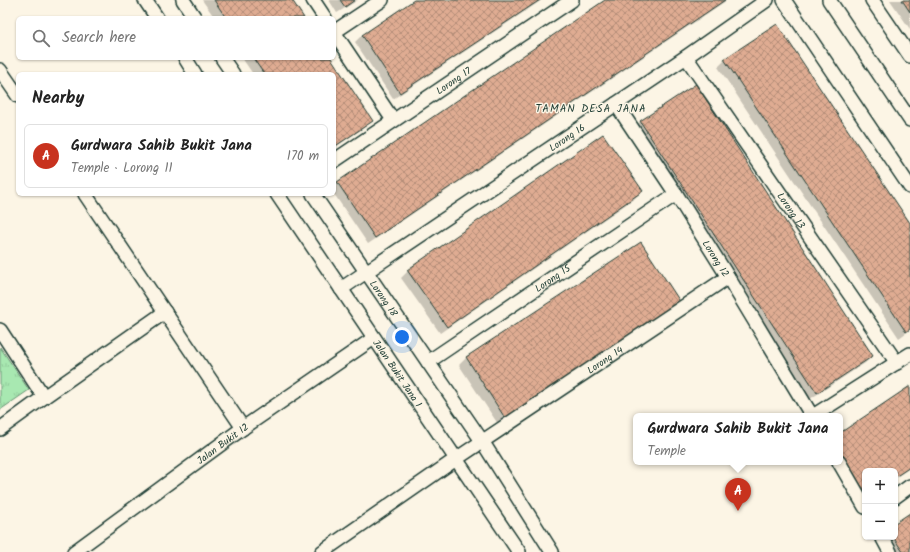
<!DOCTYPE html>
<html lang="en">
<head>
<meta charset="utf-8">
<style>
  :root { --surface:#fff; --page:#f2f2f2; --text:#222; --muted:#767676; --line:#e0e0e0; --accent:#c8321e }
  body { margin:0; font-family:Kalam,sans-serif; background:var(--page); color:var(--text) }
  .controls { position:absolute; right:12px; bottom:12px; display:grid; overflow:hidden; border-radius:6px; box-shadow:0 1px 3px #0004 }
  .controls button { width:36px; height:36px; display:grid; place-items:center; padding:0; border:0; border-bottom:1px solid var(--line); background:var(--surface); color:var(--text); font:20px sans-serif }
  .you { position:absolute; left:402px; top:337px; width:14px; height:14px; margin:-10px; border:3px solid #fff; border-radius:50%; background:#1a73e8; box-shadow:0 0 0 6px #1a73e833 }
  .badge { display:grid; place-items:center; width:26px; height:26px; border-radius:50%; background:var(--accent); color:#fff; font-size:13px; font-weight:700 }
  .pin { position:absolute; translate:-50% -33px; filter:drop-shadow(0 1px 2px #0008) }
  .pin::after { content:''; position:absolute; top:21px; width:14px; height:12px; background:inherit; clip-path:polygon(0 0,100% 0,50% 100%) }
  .popup { position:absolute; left:633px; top:413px; width:210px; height:52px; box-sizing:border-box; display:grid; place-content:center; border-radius:6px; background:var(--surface); filter:drop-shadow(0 1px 3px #0005); font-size:13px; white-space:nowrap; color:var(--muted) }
  .popup b { font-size:15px; color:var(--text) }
  .popup::after { content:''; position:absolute; left:50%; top:100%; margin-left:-8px; border:8px solid transparent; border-top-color:var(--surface) }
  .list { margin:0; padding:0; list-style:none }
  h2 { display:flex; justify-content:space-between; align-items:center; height:52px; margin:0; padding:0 16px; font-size:17px }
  h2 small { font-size:13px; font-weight:400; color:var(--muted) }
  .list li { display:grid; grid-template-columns:26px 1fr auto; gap:12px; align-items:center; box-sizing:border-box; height:64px; margin:0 8px 8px; padding:0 8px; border:1px solid var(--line); border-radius:6px }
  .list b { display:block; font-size:15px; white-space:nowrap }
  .list p { margin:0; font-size:13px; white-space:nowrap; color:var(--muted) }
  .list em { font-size:13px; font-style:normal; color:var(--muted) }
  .icon { flex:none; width:22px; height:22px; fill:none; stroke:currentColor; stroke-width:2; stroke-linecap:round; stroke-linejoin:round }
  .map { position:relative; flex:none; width:910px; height:552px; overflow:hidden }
  .search { position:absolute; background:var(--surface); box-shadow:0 1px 3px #0004; left:16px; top:16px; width:320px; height:44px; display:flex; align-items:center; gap:10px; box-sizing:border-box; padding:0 14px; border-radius:6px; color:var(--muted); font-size:15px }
  .panel { position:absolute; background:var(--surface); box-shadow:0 1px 3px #0004; left:16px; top:72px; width:320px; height:124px; border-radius:6px }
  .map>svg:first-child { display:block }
  .grass { fill:url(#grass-tufts); stroke:#649272 }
  .shadow { fill:#0003 }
  .building { fill:url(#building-cross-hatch); stroke:#1f3d34 }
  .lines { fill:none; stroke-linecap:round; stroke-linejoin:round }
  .minor-casing { stroke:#1f3d34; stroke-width:16 }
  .minor { stroke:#fcf5e5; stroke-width:13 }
  .labels { text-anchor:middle; stroke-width:3; stroke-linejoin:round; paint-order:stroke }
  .street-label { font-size:10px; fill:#1f3d34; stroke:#fcf5e5 }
  .neighbourhood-label { font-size:11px; letter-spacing:1px; fill:#1f3d34; stroke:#fcf5e5 }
</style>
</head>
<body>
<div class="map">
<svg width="910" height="552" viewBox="0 0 910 552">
  <defs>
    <pattern id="grass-tufts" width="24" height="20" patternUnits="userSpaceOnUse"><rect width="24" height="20" fill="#a8e8b1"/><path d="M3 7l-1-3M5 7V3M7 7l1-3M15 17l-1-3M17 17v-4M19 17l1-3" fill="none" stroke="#90c899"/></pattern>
    <pattern id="building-cross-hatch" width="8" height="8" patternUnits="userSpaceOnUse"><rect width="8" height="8" fill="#dfac92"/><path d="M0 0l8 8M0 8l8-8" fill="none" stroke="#b48d78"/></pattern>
  </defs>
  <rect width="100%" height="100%" fill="#fcf5e5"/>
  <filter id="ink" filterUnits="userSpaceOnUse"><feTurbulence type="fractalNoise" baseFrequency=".025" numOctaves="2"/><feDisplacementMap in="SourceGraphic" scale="8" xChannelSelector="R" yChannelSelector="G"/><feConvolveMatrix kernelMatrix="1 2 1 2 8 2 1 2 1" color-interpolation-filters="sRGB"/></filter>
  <g filter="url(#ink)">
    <path class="grass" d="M0,347L29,390L0,410Z"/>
    <path class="shadow" d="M202,0H291L303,18H215Z
      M329,0H358L337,13Z
      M415,0H542L393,99L355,42L362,35Z
      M606,0H727L368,244L334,194V187L338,183Z
      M890,0H910V29Z
      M242,58H330L372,120L365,127L334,148V74H253Z
      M725,60L910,225V330L899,338L718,67Z
      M696,85L872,356L865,363L810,399L633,128L640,122Z
      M642,191L635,198L440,333L401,278L408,271Z
      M641,243L680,303L498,424L459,365L466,358Z
      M910,387V468L895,478V471H865V499L840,462V434Z
      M910,514V552H892L882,537H895V524Z"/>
    <path class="building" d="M214,0H292L304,18H226Z
      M340,0H355L345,7Z
      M414,0H540L400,93L362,35Z
      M605,0H725L375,238L337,182Z
      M902,0H910V12Z
      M777,24L910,223V329L906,332L724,59Z
      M253,58H331L373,121L334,147V74H264Z
      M696,84L873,356L817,393L640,121Z
      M603,134L643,191L447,327L407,270Z
      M641,242L681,303L505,418L466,357Z
      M910,386V467L895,477V471H865V493L840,456V433Z
      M910,513V552H903L893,537H895V523Z"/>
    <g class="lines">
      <g class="minor-casing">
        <g id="minor">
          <path d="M145,0L157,18"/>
          <path d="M183,0L195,18"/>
          <path d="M313,0L325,18"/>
          <path d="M784,0L910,187"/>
          <path d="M829,0L910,120"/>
          <path d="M872,0L910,56"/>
          <path d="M334,32L393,120"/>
          <path d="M334,32L382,0"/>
          <path id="s1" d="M686,57L897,363"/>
          <path d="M185,58L195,74"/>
          <path d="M222,58L233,74"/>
          <path d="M0,70L18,96"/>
          <path id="s2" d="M616,104L676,194L728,277L812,416"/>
          <path id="s3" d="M334,161L572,0"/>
          <path d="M85,194L243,428"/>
          <path id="s4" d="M277,194L519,552"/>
          <path id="s5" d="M313,194L482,441L552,552"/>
          <path id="s6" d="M341,289L366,272L616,104L686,57L767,0"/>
          <path d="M0,330L44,397"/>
          <path id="s7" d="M428,362L676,194"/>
          <path d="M813,416L910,354"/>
          <path d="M0,429L44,397L165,312"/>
          <path d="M839,462L865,507"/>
          <path d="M895,497L910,486"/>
          <path d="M882,537L890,552"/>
          <path id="s8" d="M74,552L243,428L374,338"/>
          <path id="s9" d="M322,552L456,459L728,277"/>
        </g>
      </g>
      <use href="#minor" class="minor"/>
    </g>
  </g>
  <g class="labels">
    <g class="street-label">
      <text dy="4" stroke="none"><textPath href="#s3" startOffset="144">Lorong 17</textPath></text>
      <text dy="4" stroke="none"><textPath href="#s6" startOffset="272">Lorong 16</textPath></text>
      <text dy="4" stroke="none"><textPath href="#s1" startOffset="186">Lorong 13</textPath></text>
      <text dy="4" stroke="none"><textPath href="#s2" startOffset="184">Lorong 12</textPath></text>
      <text dy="4" stroke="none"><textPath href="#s7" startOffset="150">Lorong 15</textPath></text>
      <text dy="4" stroke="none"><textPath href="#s5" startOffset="126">Lorong 18</textPath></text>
      <text dy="4" stroke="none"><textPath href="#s9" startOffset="342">Lorong 14</textPath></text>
      <text dy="4" stroke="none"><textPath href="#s4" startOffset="216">Jalan Bukit Jana 1</textPath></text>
      <text dy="4" stroke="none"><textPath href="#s8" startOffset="184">Jalan Bukit 12</textPath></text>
    </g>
    <g class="neighbourhood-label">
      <text x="591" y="112">TAMAN DESA JANA</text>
    </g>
  </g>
</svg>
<div class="controls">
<button>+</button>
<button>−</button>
</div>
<div class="you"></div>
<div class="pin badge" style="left:738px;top:511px">A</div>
<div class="popup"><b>Gurdwara Sahib Bukit Jana</b>Temple</div>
<div class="search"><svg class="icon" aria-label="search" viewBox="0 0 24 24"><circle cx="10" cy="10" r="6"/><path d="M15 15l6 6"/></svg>Search here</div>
<section class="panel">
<h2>Nearby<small></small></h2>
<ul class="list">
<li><span class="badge">A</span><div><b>Gurdwara Sahib Bukit Jana</b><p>Temple · Lorong 11</p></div><em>170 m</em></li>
</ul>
</section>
</div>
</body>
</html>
